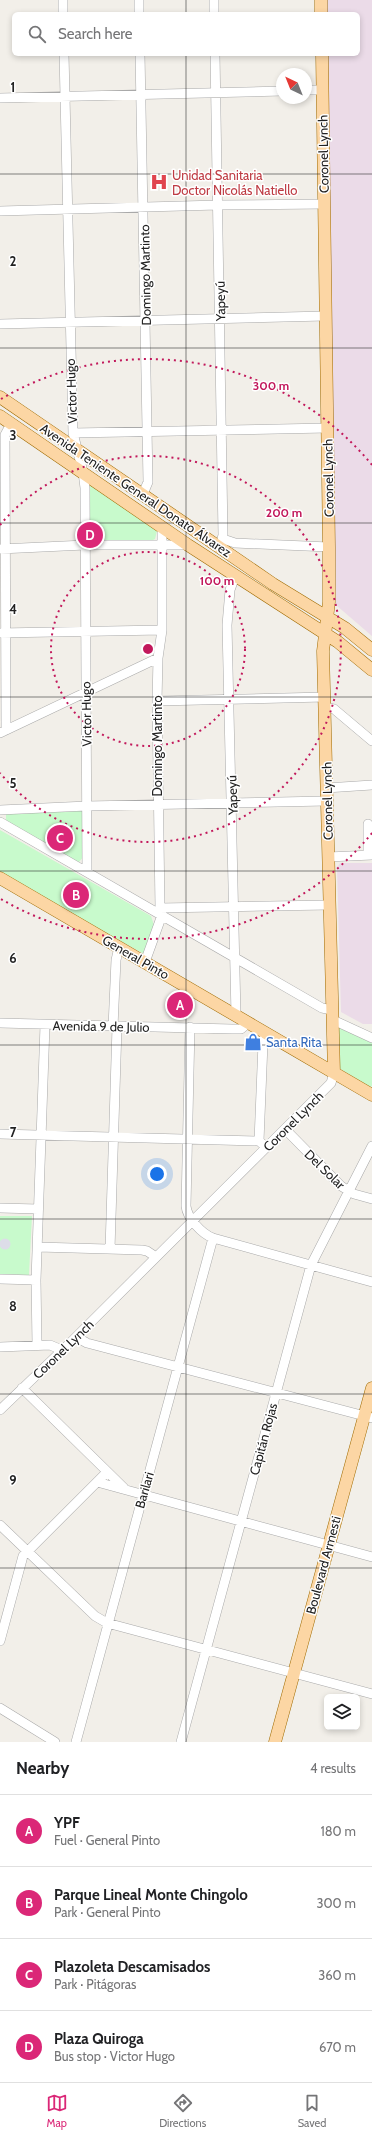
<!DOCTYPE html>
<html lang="en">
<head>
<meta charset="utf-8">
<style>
  :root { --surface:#fff; --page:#f2f2f2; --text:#202124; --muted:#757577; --line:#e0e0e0; --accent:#db2777 }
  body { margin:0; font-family:Cabin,sans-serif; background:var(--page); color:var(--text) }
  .controls { position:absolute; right:12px; bottom:12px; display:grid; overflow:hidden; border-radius:6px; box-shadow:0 2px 6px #0003 }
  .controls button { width:36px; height:36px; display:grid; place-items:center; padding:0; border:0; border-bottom:1px solid var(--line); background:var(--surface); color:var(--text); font:20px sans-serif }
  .compass { position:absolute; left:276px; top:68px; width:36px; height:36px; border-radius:50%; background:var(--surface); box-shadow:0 2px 6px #0003; rotate:317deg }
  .you { position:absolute; left:157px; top:1174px; width:14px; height:14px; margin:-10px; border:3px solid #fff; border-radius:50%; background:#1a73e8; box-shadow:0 0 0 6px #1a73e833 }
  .badge { display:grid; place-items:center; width:26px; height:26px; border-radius:50%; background:var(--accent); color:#fff; font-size:13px; font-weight:700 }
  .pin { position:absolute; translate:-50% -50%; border:2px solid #fff; box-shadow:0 1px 4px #0006 }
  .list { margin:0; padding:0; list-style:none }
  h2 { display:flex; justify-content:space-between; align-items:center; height:52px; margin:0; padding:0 16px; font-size:17px }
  h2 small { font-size:13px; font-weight:400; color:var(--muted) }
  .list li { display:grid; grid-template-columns:26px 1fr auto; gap:12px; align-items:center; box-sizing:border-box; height:72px; padding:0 16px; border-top:1px solid var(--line) }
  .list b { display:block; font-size:15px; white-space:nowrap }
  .list p { margin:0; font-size:13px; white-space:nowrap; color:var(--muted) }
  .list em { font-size:13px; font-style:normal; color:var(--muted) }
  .icon { flex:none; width:22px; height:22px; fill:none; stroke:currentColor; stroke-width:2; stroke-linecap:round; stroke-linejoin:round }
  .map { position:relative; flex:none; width:372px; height:1742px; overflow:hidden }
  .search { position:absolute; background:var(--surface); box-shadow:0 2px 6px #0003; left:12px; right:12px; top:12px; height:44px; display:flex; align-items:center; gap:10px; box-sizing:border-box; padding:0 14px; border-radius:6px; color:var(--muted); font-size:15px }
  .sheet { height:340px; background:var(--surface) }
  nav { display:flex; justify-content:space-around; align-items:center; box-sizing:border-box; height:56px; border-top:1px solid var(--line); background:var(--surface); font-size:11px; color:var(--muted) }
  nav a { display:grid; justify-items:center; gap:2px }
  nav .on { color:var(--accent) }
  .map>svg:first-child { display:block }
  .industrial { fill:#ebdbe8 }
  .park { fill:#c8facc }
  .plaza { fill:#dddde8 }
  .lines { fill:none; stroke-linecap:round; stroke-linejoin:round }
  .minor-casing { stroke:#a9a9a9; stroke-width:10 }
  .major-casing { stroke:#a06b00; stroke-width:13 }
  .minor { stroke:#fff; stroke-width:9 }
  .major { stroke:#fcd6a4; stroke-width:12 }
  .grid { fill:none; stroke:#222; stroke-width:1; stroke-opacity:0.55 }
  .ring { fill:none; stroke:#c2185b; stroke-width:2; stroke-dasharray:2 4 }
  .labels { text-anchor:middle; stroke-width:3; stroke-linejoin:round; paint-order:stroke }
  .street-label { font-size:13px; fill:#222; stroke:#fff }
  .health-label { font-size:13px; fill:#be3a42; stroke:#fff; text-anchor:start }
  .shop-label { font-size:13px; fill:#366cbe; stroke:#fff; text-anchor:start }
  .grid-label { font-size:13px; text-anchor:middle; font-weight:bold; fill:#222; stroke:#fff; stroke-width:3; stroke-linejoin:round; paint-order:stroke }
  .centre { fill:#c2185b; stroke:#fff; stroke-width:2 }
  .ring-label { font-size:12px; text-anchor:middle; font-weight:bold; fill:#c2185b; stroke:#fff; stroke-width:3; stroke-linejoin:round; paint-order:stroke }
</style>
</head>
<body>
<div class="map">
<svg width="372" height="1742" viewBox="0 0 372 1742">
  <rect width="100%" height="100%" fill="#f2efe9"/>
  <path class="industrial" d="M326,0H372V636L336,605L327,54H358V14H327Z
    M340,863H372V1024H363L341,1012L337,868Z"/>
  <path class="park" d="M92,485L157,531L155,539L151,541L91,542L88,539V487Z
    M84,810V856L79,862L75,861L6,821V814Z
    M0,830L151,916L154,925L144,954L0,875Z
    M338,1027L372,1043V1086L370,1087L339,1068Z
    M0,1216H32L29,1275L0,1274Z"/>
  <path class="plaza" d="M-0.5 1244a5.5 5.5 0 1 1 11 0a5.5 5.5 0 1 1-11 0Z"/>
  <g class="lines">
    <g class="minor-casing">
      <path id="minor" d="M63,0V14
        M139,0V14
        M214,0V14
        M64,54L73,433L83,472L85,488L87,871
        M140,54L148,482L143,494
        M215,54L223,535L220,547
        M306,90H323
        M0,98L282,91
        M0,211L218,205L324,204
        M0,324L325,316
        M73,433L327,428
        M223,539L235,543L329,547
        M0,549L85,545H188
        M235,576L230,590L227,625L236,1015
        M0,633L162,630
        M157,701L324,697
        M324,707L334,709L372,741
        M6,730L5,435L11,424
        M0,733L158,658
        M326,788L372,785
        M0,810L87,806L326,801
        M0,822L322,1008L332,1010
        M368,824V855
        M328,857L372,855
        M160,908L329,905
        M145,962L162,915L160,908L157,701L158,658L162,630V528
        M333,1020L372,1038
        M0,1023L232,1029H241L248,1023
        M113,1027L116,960L119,947
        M190,1027L186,1206C187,1218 202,1234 213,1238L372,1282
        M285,1129L341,1186L354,1194L372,1199
        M0,1134L259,1141L266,1147
        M259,1141L263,1043L266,1033
        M0,1208L38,1209
        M38,1247L142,1250L147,1251L156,1257
        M110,1249L117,1027
        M0,1279L36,1280
        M76,1337L87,1343L372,1418
        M37,1345L36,1280L45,1025
        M0,1347L50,1345L62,1350
        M22,1388L124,1488
        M0,1410L73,1340L331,1083L334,1073
        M97,1482L372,1557
        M0,1525L95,1616L107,1623L372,1694
        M0,1641L23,1556L107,1472
        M0,1708L55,1742
        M76,1742L213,1238
        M181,1742L311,1265L372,1146"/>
    </g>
    <g class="major-casing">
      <path id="major" d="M321,0V14
        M322,54L329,547V602L323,651L334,1073
        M0,397L273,584L345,628L372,650
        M0,416L188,545L338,642L372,670
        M0,878L372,1095
        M275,1742L372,1388"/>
    </g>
    <use href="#minor" class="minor"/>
    <use href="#major" class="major"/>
  </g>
  <path class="grid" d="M186,0V14M186,54V1742M0,174H372M0,348H372M0,523H372M0,697H372M0,871H372M0,1045H372M0,1219H372M0,1394H372M0,1568H372"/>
  <g class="ring">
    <circle cx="148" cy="649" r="97"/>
    <path d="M0 525A193 193 0 1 1 0 773"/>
    <path d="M372 833A290 290 0 0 1 1 899M1 399A290 290 0 0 1 372 465"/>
  </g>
  <defs>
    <g id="hospital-bare" transform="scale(1.38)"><path d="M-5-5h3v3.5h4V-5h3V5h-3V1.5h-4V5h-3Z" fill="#e0444e" stroke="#fff" stroke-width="2.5" paint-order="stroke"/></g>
    <g id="shop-bare" transform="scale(1.38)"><path d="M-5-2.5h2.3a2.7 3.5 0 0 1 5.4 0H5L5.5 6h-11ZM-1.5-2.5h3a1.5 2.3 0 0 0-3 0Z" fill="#3f7fe0" stroke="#fff" stroke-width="2.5" paint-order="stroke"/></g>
  </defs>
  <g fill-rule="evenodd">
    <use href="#hospital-bare" x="159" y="182"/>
    <use href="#shop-bare" x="253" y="1042"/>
  </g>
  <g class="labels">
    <g class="street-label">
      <text transform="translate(323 154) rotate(-91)" y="5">Coronel Lynch</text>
      <text transform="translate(145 275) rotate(-91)" y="5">Domingo Martinto</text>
      <text transform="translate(220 301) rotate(-91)" y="5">Yapeyú</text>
      <text transform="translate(71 391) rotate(-92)" y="5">Victor Hugo</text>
      <text transform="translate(328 478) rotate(-91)" y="5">Coronel Lynch</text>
      <text transform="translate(136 490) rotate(34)" y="5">Avenida Teniente General Donato Álvarez</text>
      <text transform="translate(86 714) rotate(-91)" y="5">Victor Hugo</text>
      <text transform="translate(157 746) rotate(-90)" y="5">Domingo Martinto</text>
      <text transform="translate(232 795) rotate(-92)" y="5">Yapeyú</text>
      <text transform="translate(327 801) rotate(-91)" y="5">Coronel Lynch</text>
      <text transform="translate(136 957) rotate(30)" y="5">General Pinto</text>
      <text transform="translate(101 1026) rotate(1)" y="5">Avenida 9 de Julio</text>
      <text transform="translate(293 1121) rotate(-45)" y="5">Coronel Lynch</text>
      <text transform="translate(325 1169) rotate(44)" y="5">Del Solar</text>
      <text transform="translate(63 1349) rotate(-44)" y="5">Coronel Lynch</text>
      <text transform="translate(263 1439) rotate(-75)" y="5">Capitán Rojas</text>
      <text transform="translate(144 1490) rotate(-74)" y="5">Barilari</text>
      <text transform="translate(323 1565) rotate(-75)" y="5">Boulevard Armesti</text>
    </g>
    <g class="health-label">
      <text x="172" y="180">Unidad Sanitaria<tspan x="172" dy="15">Doctor Nicolás Natiello</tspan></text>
    </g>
    <g class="shop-label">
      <text x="266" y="1047">Santa Rita</text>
    </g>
  </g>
  <g class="grid-label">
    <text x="13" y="92">1</text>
    <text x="13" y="266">2</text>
    <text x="13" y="440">3</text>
    <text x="13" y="614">4</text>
    <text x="13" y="788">5</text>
    <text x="13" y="963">6</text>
    <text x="13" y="1137">7</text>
    <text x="13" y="1311">8</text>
    <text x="13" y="1485">9</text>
  </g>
  <circle cx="148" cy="649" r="6" class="centre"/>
  <g class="ring-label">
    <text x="271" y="390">300 m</text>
    <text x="284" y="517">200 m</text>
    <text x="217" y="585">100 m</text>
  </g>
</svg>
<div class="controls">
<button><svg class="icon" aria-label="layers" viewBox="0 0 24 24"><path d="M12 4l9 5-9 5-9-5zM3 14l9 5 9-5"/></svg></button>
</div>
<svg class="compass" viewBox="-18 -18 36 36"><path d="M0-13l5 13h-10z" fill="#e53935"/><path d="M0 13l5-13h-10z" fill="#757577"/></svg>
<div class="you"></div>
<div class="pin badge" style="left:180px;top:1005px">A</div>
<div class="pin badge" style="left:76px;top:895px">B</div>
<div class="pin badge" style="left:60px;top:838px">C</div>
<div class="pin badge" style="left:90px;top:535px">D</div>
<div class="search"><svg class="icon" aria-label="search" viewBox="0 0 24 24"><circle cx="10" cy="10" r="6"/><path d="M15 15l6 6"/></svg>Search here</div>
</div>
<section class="sheet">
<h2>Nearby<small>4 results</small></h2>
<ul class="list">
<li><span class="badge">A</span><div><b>YPF</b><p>Fuel · General Pinto</p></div><em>180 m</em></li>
<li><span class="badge">B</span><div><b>Parque Lineal Monte Chingolo</b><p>Park · General Pinto</p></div><em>300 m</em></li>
<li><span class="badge">C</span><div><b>Plazoleta Descamisados</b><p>Park · Pitágoras</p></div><em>360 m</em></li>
<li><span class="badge">D</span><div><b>Plaza Quiroga</b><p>Bus stop · Victor Hugo</p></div><em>670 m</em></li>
</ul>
</section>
<nav>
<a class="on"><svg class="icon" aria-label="map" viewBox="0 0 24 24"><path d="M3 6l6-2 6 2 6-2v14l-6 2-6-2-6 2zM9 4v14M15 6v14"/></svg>Map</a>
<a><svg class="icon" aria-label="directions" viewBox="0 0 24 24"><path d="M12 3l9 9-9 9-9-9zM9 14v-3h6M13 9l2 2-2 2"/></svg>Directions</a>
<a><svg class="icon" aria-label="saved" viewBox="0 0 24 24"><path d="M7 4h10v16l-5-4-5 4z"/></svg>Saved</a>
</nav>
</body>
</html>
